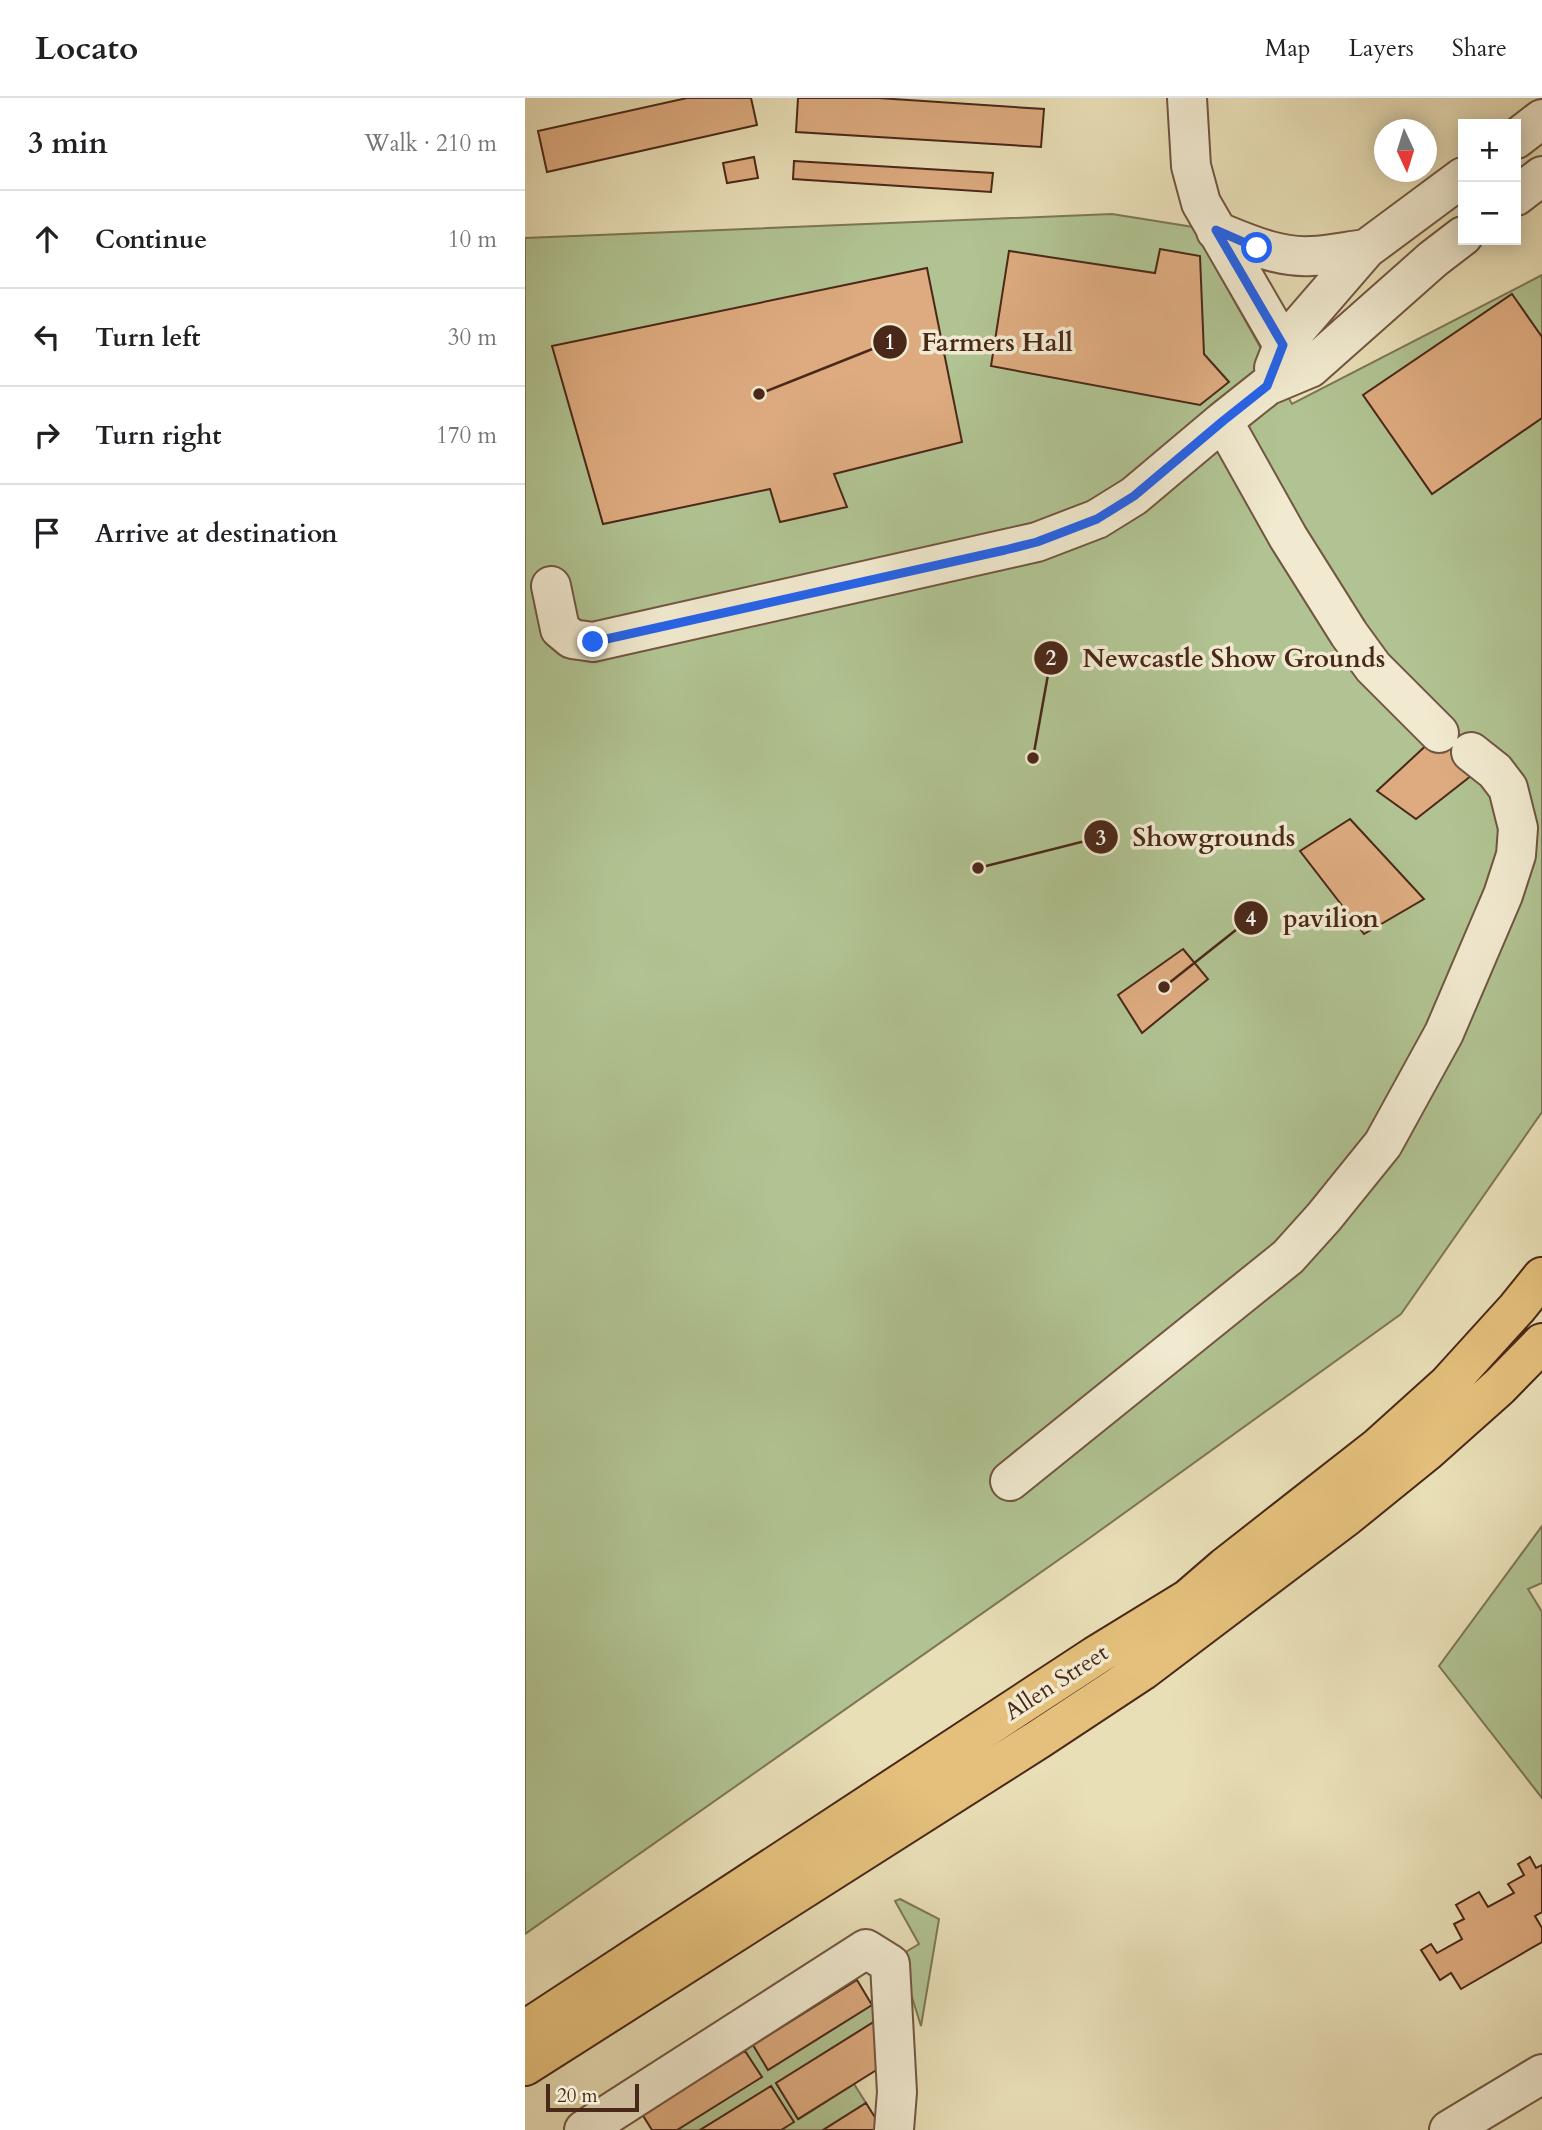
<!DOCTYPE html>
<html lang="en">
<head>
<meta charset="utf-8">
<style>
  :root { --surface:#fff; --page:#f6f6f6; --text:#202124; --muted:#757577; --line:#e0e0e0 }
  body { margin:0; font-family:Cardo,serif; background:var(--page); color:var(--text) }
  .controls { position:absolute; right:21px; top:21px; display:grid; overflow:hidden; border-radius:0px; box-shadow:0 4px 18px #0003 }
  .controls button { width:63px; height:63px; display:grid; place-items:center; padding:0; border:0; border-bottom:2px solid var(--line); background:var(--surface); color:var(--text); font:35px sans-serif }
  .compass { position:absolute; left:849px; top:21px; width:63px; height:63px; border-radius:50%; background:var(--surface); box-shadow:0 4px 18px #0003; rotate:176deg }
  .scale { position:absolute; left:21px; bottom:18px; width:93px; box-sizing:border-box; padding-left:7px; border:4px solid #4a2819; border-top:0; font-size:19px; line-height:24px; white-space:nowrap; color:#4a2819; -webkit-text-stroke:5px #f1ead0; paint-order:stroke }
  .stop { position:absolute; width:21px; height:21px; margin:-16px; border:5px solid #2563eb; border-radius:50%; background:#fff }
  .stop.end { background:#2563eb; border-color:#fff; box-shadow:0 2px 7px #0008 }
  .list { margin:0; padding:0; list-style:none }
  h2 { display:flex; justify-content:space-between; align-items:center; height:91px; margin:0; padding:0 28px; font-size:30px }
  h2 small { font-size:23px; font-weight:400; color:var(--muted) }
  .list li { display:grid; grid-template-columns:46px 1fr auto; gap:21px; align-items:center; box-sizing:border-box; height:98px; padding:0 28px; border-top:2px solid var(--line) }
  .list b { display:block; font-size:26px; white-space:nowrap }
  .list em { font-size:23px; font-style:normal; color:var(--muted) }
  .icon { flex:none; width:38px; height:38px; fill:none; stroke:currentColor; stroke-width:2; stroke-linecap:round; stroke-linejoin:round }
  .map { position:relative; flex:none; width:1017px; height:2032px; overflow:hidden }
  header { display:flex; align-items:center; gap:42px; box-sizing:border-box; height:98px; padding:0 35px; background:var(--surface); border-bottom:2px solid var(--line) }
  header strong { font-size:33px }
  nav { display:flex; gap:38px; margin-inline-start:auto; font-size:24px }
  main { display:flex }
  aside { flex:1; background:var(--surface) }
  .map>svg:first-child { display:block }
  .green { fill:#b1c392; stroke:#7e7656; stroke-width:2 }
  .building { fill:#ddab7f; stroke:#4a2819; stroke-width:2 }
  .lines { fill:none; stroke-linecap:round; stroke-linejoin:round }
  .minor-casing { stroke:#725640; stroke-width:42 }
  .major-casing { stroke:#4a2819; stroke-width:42 }
  .minor { stroke:#f1ead0; stroke-width:38 }
  .major { stroke:#e4c07c; stroke-width:38 }
  .route { stroke:#2563eb; stroke-width:9 }
  .labels { text-anchor:middle; stroke-width:7; stroke-linejoin:round; paint-order:stroke }
  .street-label { font-size:24px; fill:#4a2819; stroke:#f1ead0 }
  .leader { fill:none; stroke:#4a2819; stroke-width:2.5 }
  .callout-dot { fill:#4a2819; stroke:#f1ead0; stroke-width:2.5 }
  .mark-label { font-size:21px; text-anchor:middle; font-weight:bold; fill:#fff }
  .callout-label { font-size:26px; text-anchor:middle; font-weight:bold; fill:#4a2819; stroke:#f1ead0; stroke-width:7; stroke-linejoin:round; paint-order:stroke }
</style>
</head>
<body>
<header>
<strong>Locato</strong>
<nav><a>Map</a><a>Layers</a><a>Share</a></nav>
</header>
<main>
<aside>
<h2>3 min<small>Walk · 210 m</small></h2>
<ul class="list">
<li><svg class="icon" aria-label="ahead" viewBox="0 0 24 24"><path d="M12 20V5M6 11l6-6 6 6"/></svg><div><b>Continue</b></div><em>10 m</em></li>
<li><svg class="icon" aria-label="left" viewBox="0 0 24 24"><path d="M17 20v-9H6M10 6l-5 5 5 5"/></svg><div><b>Turn left</b></div><em>30 m</em></li>
<li><svg class="icon" aria-label="right" viewBox="0 0 24 24"><path d="M7 20v-9h11M14 6l5 5-5 5"/></svg><div><b>Turn right</b></div><em>170 m</em></li>
<li><svg class="icon" aria-label="arrive" viewBox="0 0 24 24"><path d="M6 21V4h12l-3 4 3 4H6"/></svg><div><b>Arrive at destination</b></div></li>
</ul>
</aside>
<div class="map">
<svg width="1017" height="2032" viewBox="0 0 1017 2032">
  <rect width="100%" height="100%" fill="#e9dfb7"/>
  <filter id="stains"><feTurbulence type="fractalNoise" baseFrequency=".00286" numOctaves="4"/><feColorMatrix values="0 0 0 0 .2 0 0 0 0 .09 0 0 0 0 .02 0 0 0 .5 -.17"/></filter>
  <radialGradient id="worn" r=".72"><stop offset=".6" stop-color="#630" stop-opacity="0"/><stop offset="1" stop-color="#630" stop-opacity=".3"/></radialGradient>
  <path class="green" d="M587,116L668,129L767,306L1017,177V1014L876,1216L559,1444L0,1836V140Z
    M1017,1428V1485L1003,1491L1017,1514V1700L914,1568Z
    M375,1801L414,1821L396,1928L374,1858L394,1846L370,1803Z
    M347,1907L355,1920L251,1985L274,2021L329,1986L341,2005L298,2032H256L268,2024L246,1988L175,2032H152L236,1979L220,1953L228,1947L244,1971Z"/>
  <path class="building" d="M162,0H226L232,27L22,74L13,33Z
    M273,0H353L519,11L516,49L271,34Z
    M229,59L233,80L202,85L198,65Z
    M269,63L468,75L466,94L268,81Z
    M635,151L675,158L679,256L704,284L675,307L466,268L484,153L630,175Z
    M402,170L437,344L309,376L322,409L255,424L245,391L78,426L27,248Z
    M987,196L1017,239V320L907,396L838,297Z
    M921,629L960,667L891,721L852,693Z
    M825,721L899,801L839,836L775,753Z
    M658,851L683,881L617,935L593,897Z
    M1005,1759L1011,1770L1017,1767V1814L1010,1818L1017,1830V1844L936,1891L926,1875L915,1882L896,1852L906,1846L912,1855L937,1841L929,1826L939,1821L931,1807L954,1794L963,1809L989,1795L983,1786L999,1777L993,1766Z
    M332,1882L347,1907L243,1972L228,1947Z
    M355,1920L377,1956L273,2021L251,1985Z
    M220,1953L237,1979L152,2032H127L117,2016Z
    M246,1988L269,2024L256,2032H175Z
    M341,2005L358,2032H298Z"/>
  <g class="lines">
    <g class="minor-casing">
      <path id="minor" d="M662,0L666,68L676,105L758,247L785,270
        M991,41L1017,21
        M991,98L1017,78
        M691,133C721,145 753,160 786,158C804,158 823,153 841,151
        M749,270L758,247L841,151L938,79
        M698,323L763,439L824,536L848,569L914,635
        M26,488L35,531L47,541L68,544L512,444L572,421L609,398L698,323L742,288L785,270L908,161L938,138
        M485,1383L763,1159L799,1119L858,1046L919,935L978,797L991,757L993,730L983,690L970,673L946,654
        M59,2032L341,1851L365,1866L372,1994L369,2032
        M924,2032L1017,1976"/>
    </g>
    <g class="major-casing">
      <path id="major" d="M0,1932L570,1558L663,1501L700,1469L852,1350L923,1286L992,1210L1017,1179
        M0,1968L514,1641L617,1573L822,1418L901,1354L974,1289L1017,1245"/>
    </g>
    <use href="#minor" class="minor"/>
    <use href="#major" class="major"/>
  </g>
  <g class="lines">
    <path class="route" d="M68,544L480,452L512,444L572,421L609,398L698,323L742,288L758,247L691,132L732,150"/>
  </g>
  <g class="labels">
    <g class="street-label">
      <text transform="translate(531 1584) rotate(-33)" y="8">Allen Street</text>
    </g>
  </g>
  <path class="leader" d="M234 296L365 244M508 660L526 560M453 770L576 739M639 889L726 820"/>
  <g class="callout-dot">
    <circle cx="234" cy="296" r="7"/>
    <circle cx="508" cy="660" r="7"/>
    <circle cx="453" cy="770" r="7"/>
    <circle cx="639" cy="889" r="7"/>
    <circle cx="365" cy="244" r="18"/>
    <circle cx="526" cy="560" r="18"/>
    <circle cx="576" cy="739" r="18"/>
    <circle cx="726" cy="820" r="18"/>
  </g>
  <g class="mark-label">
    <text x="365" y="251">1</text>
    <text x="526" y="567">2</text>
    <text x="576" y="747">3</text>
    <text x="726" y="828">4</text>
  </g>
  <g class="callout-label">
    <text x="472" y="253">Farmers Hall</text>
    <text x="709" y="569">Newcastle Show Grounds</text>
    <text x="689" y="748">Showgrounds</text>
    <text x="806" y="829">pavilion</text>
  </g>
  <rect width="100%" height="100%" filter="url(#stains)"/>
  <rect width="100%" height="100%" fill="url(#worn)"/>
</svg>
<div class="controls">
<button>+</button>
<button>−</button>
</div>
<svg class="compass" viewBox="-18 -18 36 36"><path d="M0-13l5 13h-10z" fill="#e53935"/><path d="M0 13l5-13h-10z" fill="#757577"/></svg>
<div class="scale">20 m</div>
<div class="stop" style="left:732px;top:150px"></div>
<div class="stop end" style="left:68px;top:544px"></div>
</div>
</main>
</body>
</html>
